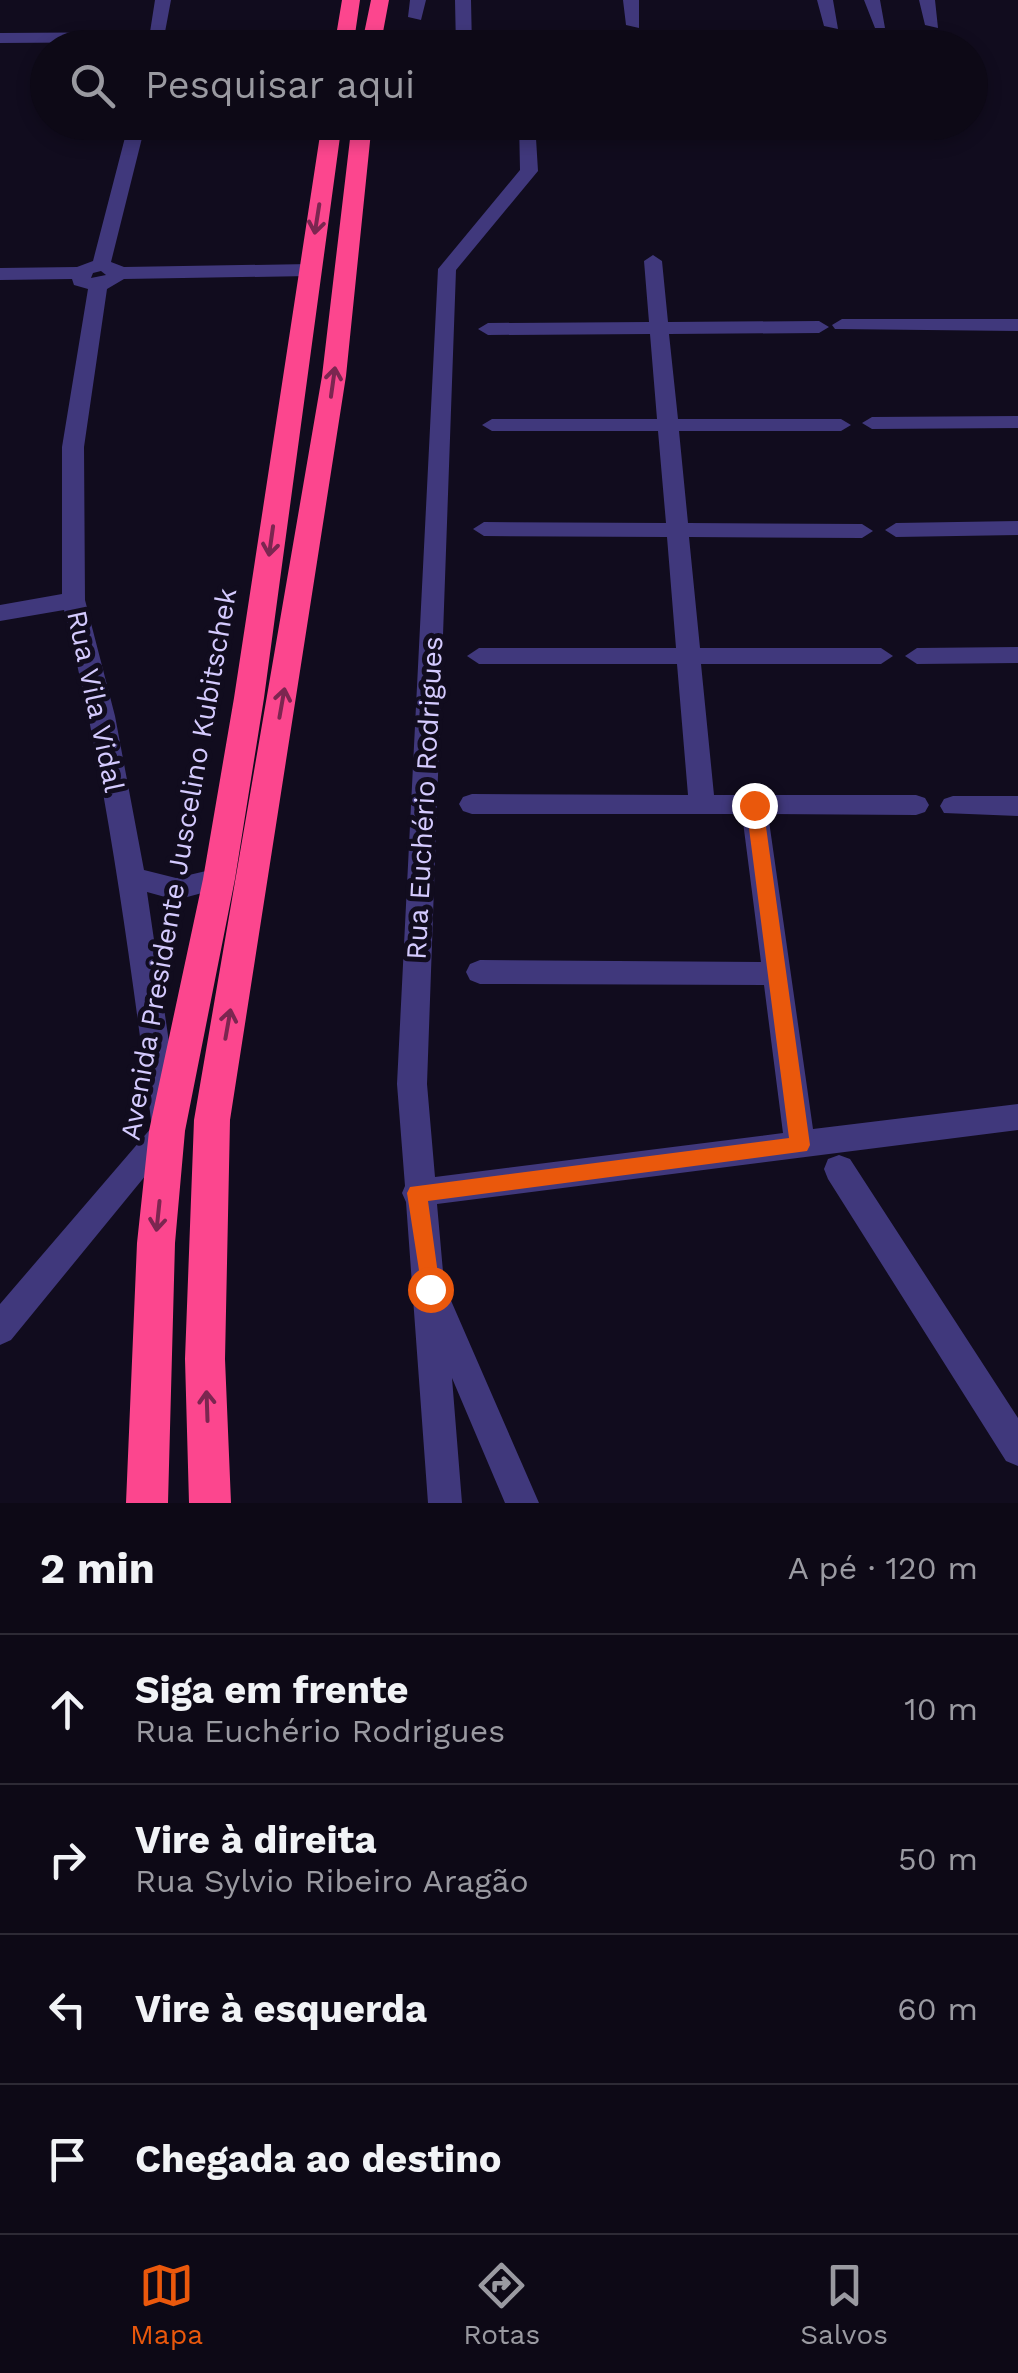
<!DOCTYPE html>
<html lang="pt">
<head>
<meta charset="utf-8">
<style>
  :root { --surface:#0d0916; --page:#1b1723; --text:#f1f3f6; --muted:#9a9aa1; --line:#2d2a35; --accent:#ea580c }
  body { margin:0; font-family:"Work Sans",sans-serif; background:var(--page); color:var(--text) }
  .stop { position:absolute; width:30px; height:30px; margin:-22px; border:8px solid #ea580c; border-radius:50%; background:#fff }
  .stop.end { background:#ea580c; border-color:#fff; box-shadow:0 2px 10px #0008 }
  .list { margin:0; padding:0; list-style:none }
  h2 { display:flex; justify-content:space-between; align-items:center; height:130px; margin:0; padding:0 40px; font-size:42px }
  h2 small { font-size:32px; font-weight:400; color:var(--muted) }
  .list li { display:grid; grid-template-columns:65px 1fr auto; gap:30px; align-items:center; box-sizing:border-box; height:150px; padding:0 40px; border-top:2px solid var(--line) }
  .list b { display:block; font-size:38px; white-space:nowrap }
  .list p { margin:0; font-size:32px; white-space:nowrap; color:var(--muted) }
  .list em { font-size:32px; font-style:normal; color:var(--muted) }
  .icon { flex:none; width:55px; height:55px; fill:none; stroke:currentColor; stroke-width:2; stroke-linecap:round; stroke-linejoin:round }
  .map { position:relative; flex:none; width:1018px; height:1503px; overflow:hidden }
  .search { position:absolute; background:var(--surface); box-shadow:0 5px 15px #0003; left:30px; right:30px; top:30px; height:110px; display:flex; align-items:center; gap:25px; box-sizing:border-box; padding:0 35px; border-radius:55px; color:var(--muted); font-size:38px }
  .sheet { height:730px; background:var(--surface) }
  nav { display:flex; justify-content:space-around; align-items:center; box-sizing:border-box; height:140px; border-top:2px solid var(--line); background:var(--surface); font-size:28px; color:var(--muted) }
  nav a { display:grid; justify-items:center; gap:5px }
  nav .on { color:var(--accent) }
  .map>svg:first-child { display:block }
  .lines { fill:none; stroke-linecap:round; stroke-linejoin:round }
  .minor { fill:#40387c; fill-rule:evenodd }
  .highway { fill:#fc468e; fill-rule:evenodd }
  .oneway { stroke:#7b2650 }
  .route { fill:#ea580c }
  .labels { text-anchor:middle; stroke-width:10; stroke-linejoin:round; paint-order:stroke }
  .street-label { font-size:28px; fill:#d4cafe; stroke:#110c1e }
</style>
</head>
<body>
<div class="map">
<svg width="1018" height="1503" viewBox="0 0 1018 1503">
  <rect width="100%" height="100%" fill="#110c1e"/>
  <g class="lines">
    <path class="minor" d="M155,0H171L165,32L345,31L353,36L345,41L164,42L163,48H147L148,42L0,43V33L150,32Z
      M410,0H426L421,20L408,17Z
      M455,0H471L472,48H456Z
      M623,0H639V28L626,25Z
      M817,0H833L838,29L824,26Z
      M864,0H880L885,28H875Z
      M919,0H935L938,28L925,25Z
      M129,122H146L111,262L124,267L310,264L319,270L310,276L124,279L107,289L84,447L85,600L115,716L144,870L176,878L219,868L228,872L232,879L228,886L176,900L147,892L182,1131L11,1340L0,1345V1304L152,1127C129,953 107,780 64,610L0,621V605L62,594V447L88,289L74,285L72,279L0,280V268L77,267L93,261ZM101,271L106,275L91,278L93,273Z
      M519,122H535L538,171L456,270L427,1084L435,1177L783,1133L764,985L480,984L470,980L466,972L470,964L480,960L761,962L742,814H472L463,811L459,804L463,797L472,794L688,795L677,664H479L467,656L479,648H676L667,537L484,536L473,529L484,522L666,523L658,431H492L482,425L492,419H657L650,334L488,335L478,329L488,323L649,322L644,261L653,255L662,261L668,322L819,321L829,327L819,333L669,334L678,419H841L851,425L841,431H679L688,523L862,524L873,531L862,538L689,537L700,648H881L893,656L881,664H701L714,795H916L925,798L929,805L925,812L916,815L768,814L813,1129L1018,1104V1130L437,1204L445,1294L449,1296L539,1503H505L452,1378L462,1503H428L406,1202L402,1193L405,1186L397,1084L438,269L520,170Z
      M842,319H1018V331L835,329L832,325Z
      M1018,416V428L872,429L862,423L872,417Z
      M1018,521V535L896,537L885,530L896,523Z
      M1018,647V663L917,664L905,656L917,648Z
      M953,796H1018V816L944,813L940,806L944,799Z
      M839,1155L850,1159L1018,1418V1466L1006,1461L828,1179L824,1169L828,1159Z"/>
    <path class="highway" d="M342,0H360L353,48H334Z
      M371,0H389L380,48H361Z
      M322,122H342L264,698L235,879L185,1131L175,1243L168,1503H126L137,1243L149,1131L203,879L234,698Z
      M352,122H372L346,376L230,1120L225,1359L231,1503H189L185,1359L194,1120L322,376Z"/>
  </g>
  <defs><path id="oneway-shaft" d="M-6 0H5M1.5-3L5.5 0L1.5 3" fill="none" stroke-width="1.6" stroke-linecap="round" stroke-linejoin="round" transform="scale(2.5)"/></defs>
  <g class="oneway">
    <use href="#oneway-shaft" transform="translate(317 219) rotate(99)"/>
    <use href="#oneway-shaft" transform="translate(333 382) rotate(-82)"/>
    <use href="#oneway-shaft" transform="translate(271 541) rotate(98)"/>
    <use href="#oneway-shaft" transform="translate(282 703) rotate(-80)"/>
    <use href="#oneway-shaft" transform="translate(228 1024) rotate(-80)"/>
    <use href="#oneway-shaft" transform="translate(158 1216) rotate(96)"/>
    <use href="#oneway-shaft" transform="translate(207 1406) rotate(-92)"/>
  </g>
  <path class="route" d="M754,799L763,805L810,1145L807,1151L428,1201L440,1289L430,1299L423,1296L407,1193L410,1187L789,1138L746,805Z"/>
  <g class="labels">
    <g class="street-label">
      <text transform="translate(96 701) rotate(78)" y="10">Rua Vila Vidal</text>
      <text transform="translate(424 798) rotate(-87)" y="10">Rua Euchério Rodrigues</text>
      <text transform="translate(178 864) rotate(-80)" y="10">Avenida Presidente Juscelino Kubitschek</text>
    </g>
  </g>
</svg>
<div class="stop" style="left:430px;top:1289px"></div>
<div class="stop end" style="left:754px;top:805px"></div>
<div class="search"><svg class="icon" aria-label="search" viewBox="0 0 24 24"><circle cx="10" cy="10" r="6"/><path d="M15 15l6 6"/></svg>Pesquisar aqui</div>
</div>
<section class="sheet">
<h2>2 min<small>A pé · 120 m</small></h2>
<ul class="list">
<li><svg class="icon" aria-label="ahead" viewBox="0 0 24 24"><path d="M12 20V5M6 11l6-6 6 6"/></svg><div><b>Siga em frente</b><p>Rua Euchério Rodrigues</p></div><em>10 m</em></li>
<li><svg class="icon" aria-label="right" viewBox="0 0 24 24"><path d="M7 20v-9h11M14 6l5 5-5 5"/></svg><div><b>Vire à direita</b><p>Rua Sylvio Ribeiro Aragão</p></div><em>50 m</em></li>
<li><svg class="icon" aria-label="left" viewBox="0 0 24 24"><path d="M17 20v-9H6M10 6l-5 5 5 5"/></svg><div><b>Vire à esquerda</b></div><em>60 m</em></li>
<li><svg class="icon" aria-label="arrive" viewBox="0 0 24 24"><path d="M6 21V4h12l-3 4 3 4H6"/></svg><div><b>Chegada ao destino</b></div></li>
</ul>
</section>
<nav>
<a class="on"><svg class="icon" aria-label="map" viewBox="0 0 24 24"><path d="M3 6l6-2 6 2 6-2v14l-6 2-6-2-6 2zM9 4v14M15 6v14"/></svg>Mapa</a>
<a><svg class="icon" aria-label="directions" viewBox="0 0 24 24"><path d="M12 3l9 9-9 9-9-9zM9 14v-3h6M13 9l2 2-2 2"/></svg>Rotas</a>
<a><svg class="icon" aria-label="saved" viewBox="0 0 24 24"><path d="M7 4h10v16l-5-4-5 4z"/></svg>Salvos</a>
</nav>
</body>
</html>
